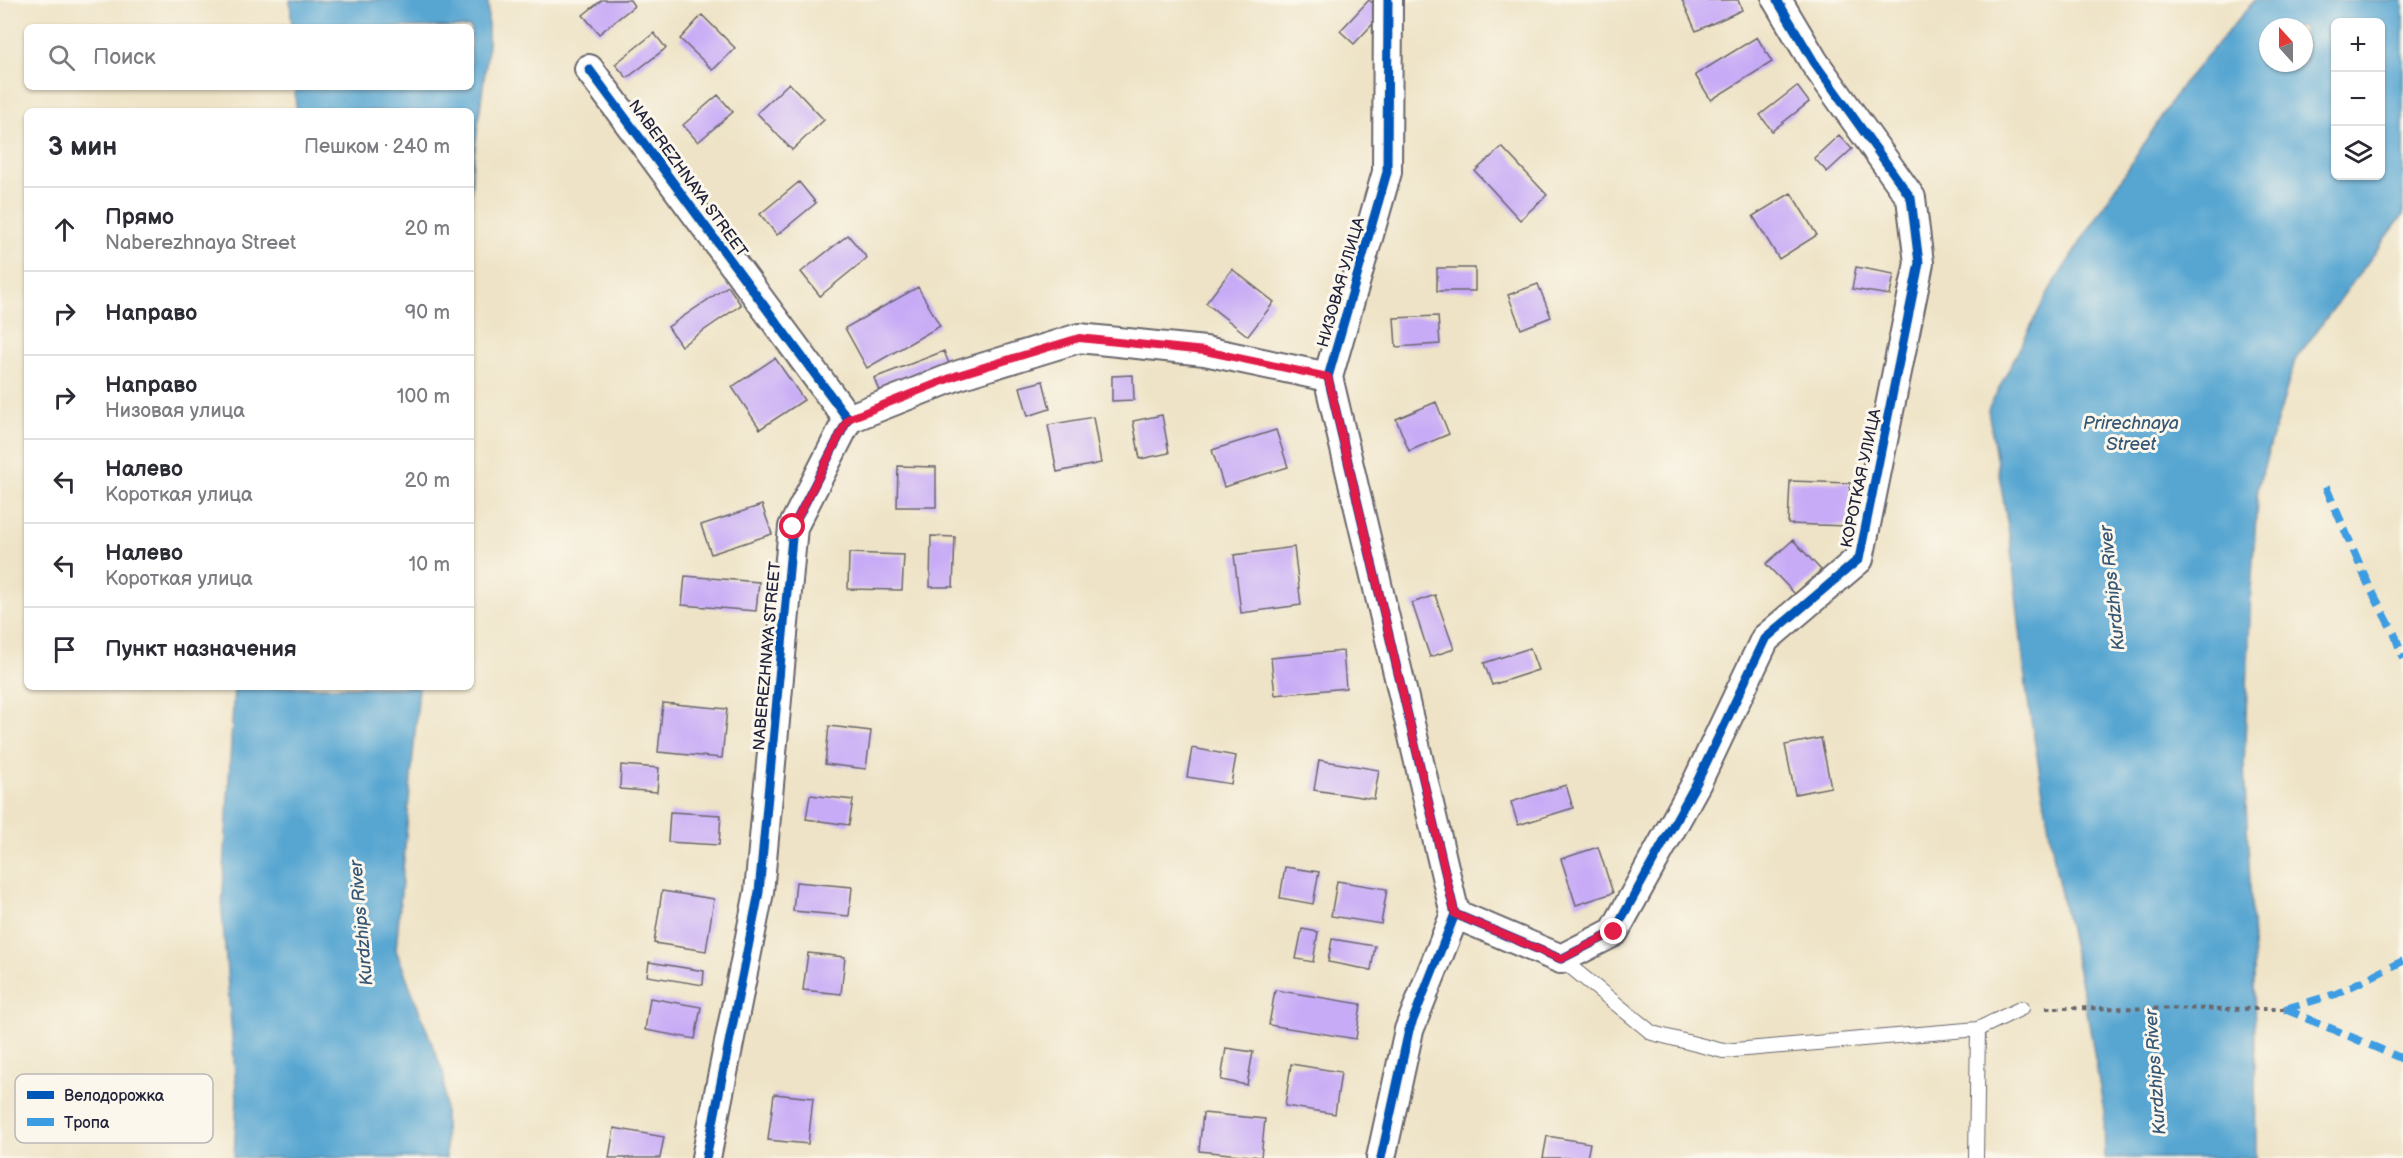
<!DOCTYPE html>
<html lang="ru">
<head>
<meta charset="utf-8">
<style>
  :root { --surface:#fff; --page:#f2f2f3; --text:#2b2b33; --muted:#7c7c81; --line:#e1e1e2 }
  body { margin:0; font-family:"Balsamiq Sans",sans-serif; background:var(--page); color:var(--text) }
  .controls { position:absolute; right:18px; top:18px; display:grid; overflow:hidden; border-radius:9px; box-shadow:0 2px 4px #0004 }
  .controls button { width:54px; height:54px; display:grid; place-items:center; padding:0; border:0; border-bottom:2px solid var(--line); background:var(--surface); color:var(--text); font:30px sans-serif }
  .compass { position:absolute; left:2259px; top:18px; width:54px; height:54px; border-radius:50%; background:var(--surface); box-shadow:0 2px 4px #0004; rotate:339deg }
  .stop { position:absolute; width:18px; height:18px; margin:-14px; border:4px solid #e11d48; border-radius:50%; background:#fff }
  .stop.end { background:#e11d48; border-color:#fff; box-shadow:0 2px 6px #0008 }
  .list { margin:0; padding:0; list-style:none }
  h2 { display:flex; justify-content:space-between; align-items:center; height:78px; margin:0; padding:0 24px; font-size:26px }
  h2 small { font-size:20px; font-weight:400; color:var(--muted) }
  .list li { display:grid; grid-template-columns:39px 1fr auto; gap:18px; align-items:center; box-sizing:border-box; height:84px; padding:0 24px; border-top:2px solid var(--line) }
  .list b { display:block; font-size:22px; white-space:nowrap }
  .list p { margin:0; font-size:20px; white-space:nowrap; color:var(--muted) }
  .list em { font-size:20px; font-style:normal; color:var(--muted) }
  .icon { flex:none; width:33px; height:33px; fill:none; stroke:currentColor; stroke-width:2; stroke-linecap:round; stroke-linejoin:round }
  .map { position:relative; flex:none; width:2403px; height:1158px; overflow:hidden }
  .search { position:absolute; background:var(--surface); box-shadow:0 2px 4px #0004; left:24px; top:24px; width:450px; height:66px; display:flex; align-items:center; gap:15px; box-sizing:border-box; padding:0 21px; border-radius:9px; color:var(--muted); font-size:22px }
  .panel { position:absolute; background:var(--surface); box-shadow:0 2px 4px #0004; left:24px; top:108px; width:450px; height:582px; border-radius:9px }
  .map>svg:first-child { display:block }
  .water { fill:#57a6d1; stroke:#3c6486; stroke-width:1.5; fill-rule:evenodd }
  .building { fill:#c8abf6 }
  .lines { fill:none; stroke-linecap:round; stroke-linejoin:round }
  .service-casing { stroke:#69666c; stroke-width:16 }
  .minor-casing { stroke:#69666c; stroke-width:32 }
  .path { stroke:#69666c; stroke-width:4; stroke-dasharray:4.5 4.5; stroke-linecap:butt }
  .service { stroke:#fff; stroke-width:14 }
  .minor { stroke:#fff; stroke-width:28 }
  .quiet { stroke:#3c9ce2; stroke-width:8; stroke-dasharray:15 8; stroke-linecap:butt }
  .cycleway-casing { stroke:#fbf7ec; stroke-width:13 }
  .cycleway { stroke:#0057b8; stroke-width:9 }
  .route { stroke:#e11d48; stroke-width:8 }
  .labels { text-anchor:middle; stroke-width:6; stroke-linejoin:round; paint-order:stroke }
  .street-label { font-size:16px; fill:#22223b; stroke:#fbf7ec }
  .water-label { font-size:18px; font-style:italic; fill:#375777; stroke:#fbf7ec }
  .key { fill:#fbf7ec; stroke:#bab7b7; stroke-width:1.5 }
  .key-label { font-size:16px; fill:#22223b }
</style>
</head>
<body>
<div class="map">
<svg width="2403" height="1158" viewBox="0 0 2403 1158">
  <rect width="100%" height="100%" fill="#fbf7ec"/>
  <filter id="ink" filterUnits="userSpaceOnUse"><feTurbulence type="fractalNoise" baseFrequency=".0167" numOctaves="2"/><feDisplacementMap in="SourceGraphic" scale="12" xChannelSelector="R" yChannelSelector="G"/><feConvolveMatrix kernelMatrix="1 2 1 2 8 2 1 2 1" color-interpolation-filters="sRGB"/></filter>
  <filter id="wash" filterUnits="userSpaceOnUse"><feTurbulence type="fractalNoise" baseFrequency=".008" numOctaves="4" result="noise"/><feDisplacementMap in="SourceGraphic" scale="24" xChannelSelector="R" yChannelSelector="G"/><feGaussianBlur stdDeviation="1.35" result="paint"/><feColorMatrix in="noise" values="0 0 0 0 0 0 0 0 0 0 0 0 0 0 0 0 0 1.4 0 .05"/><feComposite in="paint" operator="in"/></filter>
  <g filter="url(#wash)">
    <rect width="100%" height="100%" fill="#eee3c6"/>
    <path class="water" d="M290,0H488V49L472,170L471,205V111H296L295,87H471V27H292Z
      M2255,0H2403V215L2295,360L2258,487L2251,590L2244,766L2254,962L2256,1158H2105L2104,1112L2087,1011L2056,871L2027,695L2010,539L1988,410L2049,291L2182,85ZM2336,22H2380V176H2336ZM2268,27H2304V63H2268Z
      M234,687H419L396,950L444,1075L446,1158H234L237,1099L222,910Z"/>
    <g id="blocks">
      <path class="building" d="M602,0H630L634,6L599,34L583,15Z
        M1369,0L1384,12L1354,44L1340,31Z
        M1682,0H1738L1742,10L1696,31Z
        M702,15L735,48L713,70L680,39Z
        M654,33L666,48L627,78L615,64Z
        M1757,37L1772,62L1711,100L1695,75Z
        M789,83L824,120L792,150L757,113Z
        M1797,86L1809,102L1772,131L1760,115Z
        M718,95L733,112L698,142L683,125Z
        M1839,135L1852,149L1827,172L1814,158Z
        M1502,147L1547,195L1520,220L1475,171Z
        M799,182L816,203L777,235L760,214Z
        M1791,193L1817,235L1779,259L1753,216Z
        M848,235L867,258L820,296L801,272Z
        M1856,267L1894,274L1890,295L1852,289Z
        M1437,268H1475V291H1437Z
        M1232,269L1274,302L1248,336L1206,303Z
        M1538,284L1551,317L1521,329L1508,295Z
        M728,286L741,305L681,346L668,327Z
        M918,287L940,326L867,368L845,328Z
        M1438,316L1440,344L1396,347L1394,318Z
        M944,351L951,369L881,396L874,378Z
        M775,358L804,400L760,429L732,387Z
        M1133,375L1134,400L1112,401V376Z
        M1043,381L1050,409L1028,416L1020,387Z
        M1436,402L1449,434L1409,451L1396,419Z
        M1162,415L1169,453L1140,459L1133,421Z
        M1093,417L1101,463L1057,472L1048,425Z
        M1276,430L1288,467L1224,487L1212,450Z
        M898,466L936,467V507H897Z
        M1790,481L1850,483L1848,526L1788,524Z
        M762,505L772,534L711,554L701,525Z
        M931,536L955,537L953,587H930Z
        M1793,540L1821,570L1795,594L1766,564Z
        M1294,547L1301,605L1241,613L1234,555Z
        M849,553L904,555L902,590L848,589Z
        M685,576L759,582L756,611L682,605Z
        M1435,595L1454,649L1430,657L1412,603Z
        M1530,648L1538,670L1492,685L1484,663Z
        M1343,651L1346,688L1275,695L1271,658Z
        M663,703L727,709L722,758L658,752Z
        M829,726L871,731L866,769L825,764Z
        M1821,738L1831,787L1795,794L1785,745Z
        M1192,748L1236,756L1231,784L1187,777Z
        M1319,760L1379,770L1374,799L1314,790Z
        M621,765L659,768L657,792L620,789Z
        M1566,785L1573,808L1518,825L1511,802Z
        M810,795L853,800L849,825L806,819Z
        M670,812L721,815L719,845L668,842Z
        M1598,847L1613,893L1576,905L1561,859Z
        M1285,867L1319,872L1313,904L1280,898Z
        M1337,881L1387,889L1381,924L1331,916Z
        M796,882L852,887L849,916L793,911Z
        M662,891L714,899L706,951L654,943Z
        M1302,929L1318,932L1313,962L1296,959Z
        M1332,939L1375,946L1371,970L1328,962Z
        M808,953L845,957L841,994L803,990Z
        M649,962L704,971L703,985L647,976Z
        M1275,990L1361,1004L1356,1039L1269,1025Z
        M650,998L701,1007L695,1039L645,1030Z
        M1226,1048L1253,1052L1247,1085L1221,1080Z
        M1291,1064L1341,1072L1335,1114L1285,1106Z
        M774,1094L813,1098L808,1144L768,1140Z
        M1203,1113L1265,1119L1261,1157L1199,1151Z
        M614,1128L664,1137L660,1158H609Z
        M1547,1136L1590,1143L1587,1158H1543Z"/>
    </g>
  </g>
  <g filter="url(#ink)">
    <use href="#blocks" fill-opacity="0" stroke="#69666c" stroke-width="1.5"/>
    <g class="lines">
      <g class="service-casing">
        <path id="service" d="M1561,959L1652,1033L1723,1051L1978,1029
          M1976,1158L1978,1029L2022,1008"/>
      </g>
      <g class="minor-casing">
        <path id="minor" d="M589,69L848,419L793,527L759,892L706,1158
          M848,419L959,375L1079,338L1205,351L1328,377
          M1455,914L1561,959L1614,932L1697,782L1765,639L1859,559L1919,263L1911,198L1814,62L1777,0
          M1381,1158L1409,1030L1455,914L1328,377L1387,172L1388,0"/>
      </g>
      <path class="path" d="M2046,1008L2285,1009"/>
      <use href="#service" class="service"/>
      <use href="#minor" class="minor"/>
      <path class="quiet" d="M2326,487L2369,586L2395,635L2403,659
        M2285,1009L2403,1059
        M2285,1009L2336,994L2403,961"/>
      <g class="cycleway-casing">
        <path id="cycleway" d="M589,69L848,419L793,527L759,892L706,1158
          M1455,914L1561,959L1614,932L1697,782L1765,639L1859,559L1919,263L1911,198L1814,62L1777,0
          M1381,1158L1409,1030L1455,914L1328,377L1387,172L1388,0"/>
      </g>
      <use href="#cycleway" class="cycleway"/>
    </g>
  </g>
  <g class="lines" filter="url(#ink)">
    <path class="route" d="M793,527L848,419L958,375L1079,338L1205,351L1328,377L1455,914L1561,959L1614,932"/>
  </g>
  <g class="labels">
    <g class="street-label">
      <text transform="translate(689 178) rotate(54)" y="6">NABEREZHNAYA STREET</text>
      <text transform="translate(1340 282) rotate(-74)" y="6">НИЗОВАЯ УЛИЦА</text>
      <text transform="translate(1860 478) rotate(-78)" y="6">КОРОТКАЯ УЛИЦА</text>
      <text transform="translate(766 656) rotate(-85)" y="6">NABEREZHNAYA STREET</text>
    </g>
    <g class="water-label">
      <text x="2131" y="429">Prirechnaya<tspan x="2131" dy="21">Street</tspan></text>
      <text transform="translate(2112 588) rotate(-96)" y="6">Kurdzhips River</text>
      <text transform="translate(361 923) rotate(-95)" y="6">Kurdzhips River</text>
      <text transform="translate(2155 1072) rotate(-94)" y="6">Kurdzhips River</text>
    </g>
  </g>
  <rect x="15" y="1074" width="198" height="69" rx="9" class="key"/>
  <rect x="27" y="1091" width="27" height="8" fill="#0057b8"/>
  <rect x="27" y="1118" width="27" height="8" fill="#3c9ce2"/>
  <g class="key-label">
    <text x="64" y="1101">Велодорожка</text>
    <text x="64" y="1128">Тропа</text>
  </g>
</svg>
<div class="controls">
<button>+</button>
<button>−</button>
<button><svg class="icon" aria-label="layers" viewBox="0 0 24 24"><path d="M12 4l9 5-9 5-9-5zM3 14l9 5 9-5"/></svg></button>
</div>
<svg class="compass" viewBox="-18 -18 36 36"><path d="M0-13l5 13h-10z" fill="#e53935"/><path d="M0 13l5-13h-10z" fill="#7c7c81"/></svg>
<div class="stop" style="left:793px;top:527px"></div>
<div class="stop end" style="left:1614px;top:932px"></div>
<div class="search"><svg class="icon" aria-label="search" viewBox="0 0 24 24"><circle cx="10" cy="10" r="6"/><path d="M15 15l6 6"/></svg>Поиск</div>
<section class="panel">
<h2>3 мин<small>Пешком · 240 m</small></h2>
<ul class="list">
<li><svg class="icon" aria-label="ahead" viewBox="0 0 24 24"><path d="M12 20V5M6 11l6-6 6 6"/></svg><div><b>Прямо</b><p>Naberezhnaya Street</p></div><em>20 m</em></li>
<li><svg class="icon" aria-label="right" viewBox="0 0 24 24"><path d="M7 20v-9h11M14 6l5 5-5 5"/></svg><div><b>Направо</b></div><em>90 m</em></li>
<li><svg class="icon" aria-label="right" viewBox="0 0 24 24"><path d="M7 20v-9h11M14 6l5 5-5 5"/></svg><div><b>Направо</b><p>Низовая улица</p></div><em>100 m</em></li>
<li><svg class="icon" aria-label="left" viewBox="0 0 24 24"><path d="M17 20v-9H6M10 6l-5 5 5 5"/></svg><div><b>Налево</b><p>Короткая улица</p></div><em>20 m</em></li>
<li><svg class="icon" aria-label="left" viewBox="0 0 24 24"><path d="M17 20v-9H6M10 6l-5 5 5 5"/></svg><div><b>Налево</b><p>Короткая улица</p></div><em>10 m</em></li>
<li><svg class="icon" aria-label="arrive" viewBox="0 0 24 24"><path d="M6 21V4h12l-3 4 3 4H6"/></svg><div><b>Пункт назначения</b></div></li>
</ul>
</section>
</div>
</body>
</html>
